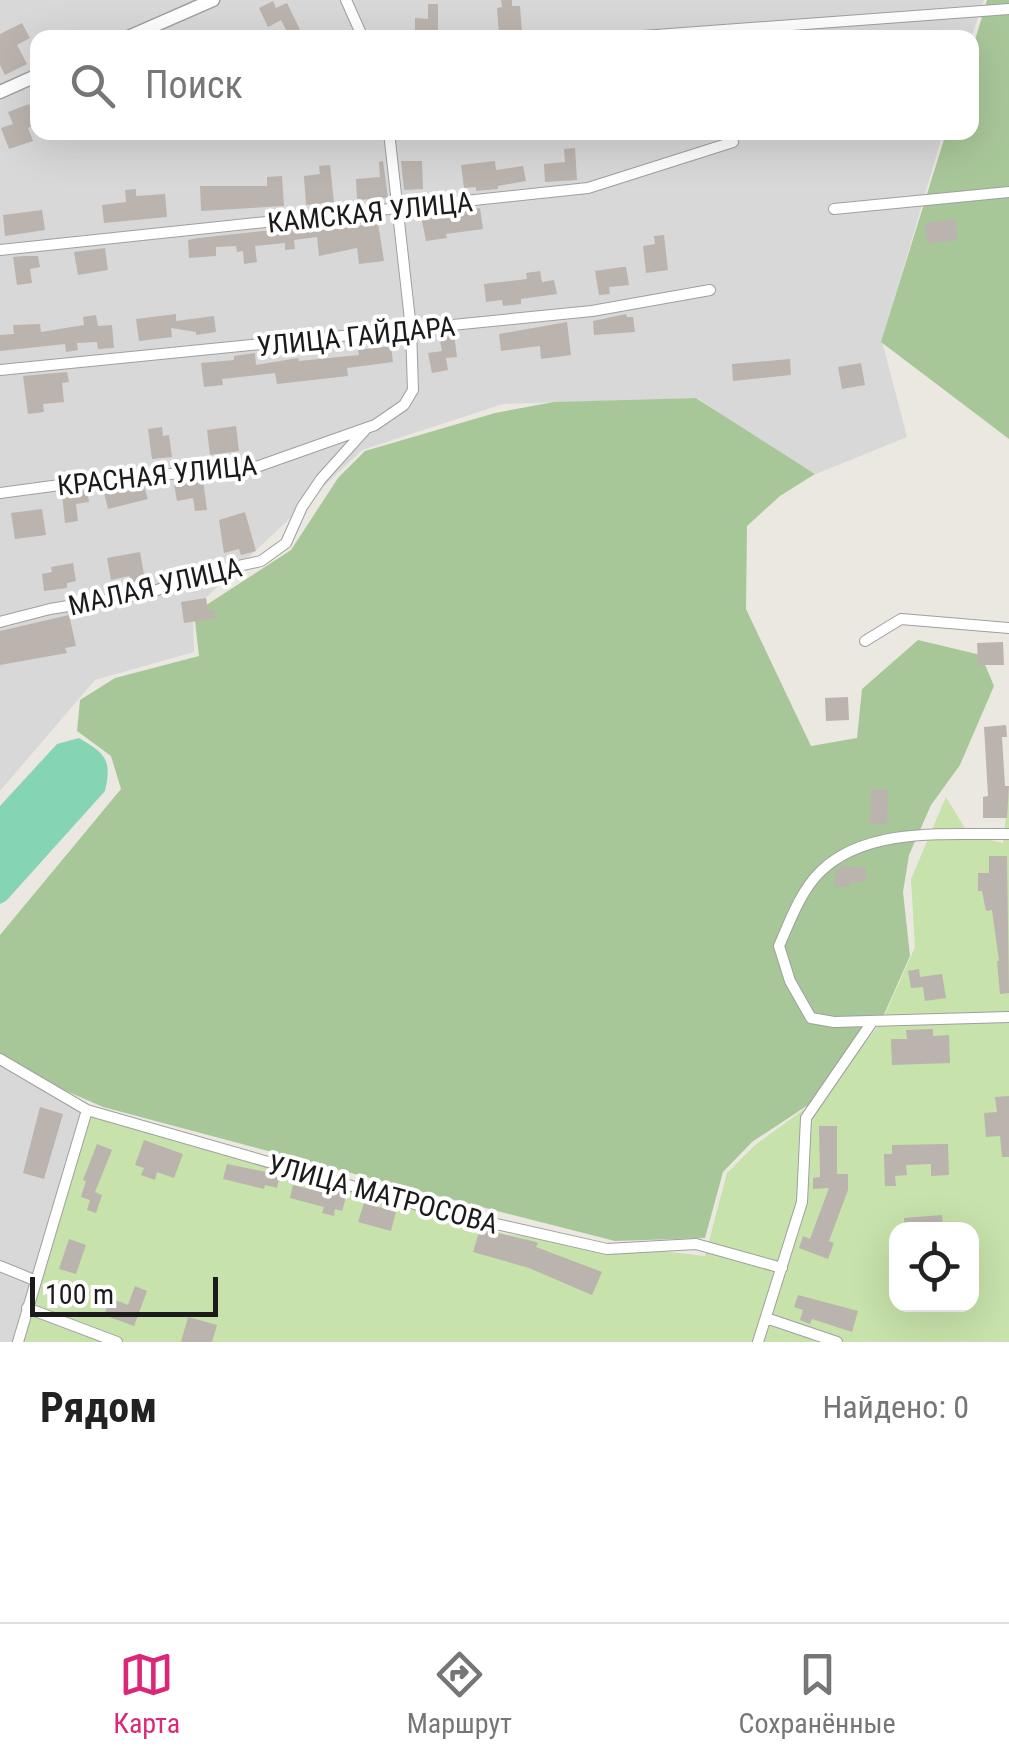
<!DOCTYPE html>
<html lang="ru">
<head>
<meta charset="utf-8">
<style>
  :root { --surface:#fff; --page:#f6f6f6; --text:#222; --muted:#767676; --line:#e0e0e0; --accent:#db2777 }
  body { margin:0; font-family:"Roboto Condensed",sans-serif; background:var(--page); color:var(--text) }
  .controls { position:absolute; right:30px; bottom:30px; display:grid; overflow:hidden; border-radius:20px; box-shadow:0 10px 40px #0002 }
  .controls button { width:90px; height:90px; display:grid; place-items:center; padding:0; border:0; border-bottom:2px solid var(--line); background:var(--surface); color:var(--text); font:50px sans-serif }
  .scale { position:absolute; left:30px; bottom:25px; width:188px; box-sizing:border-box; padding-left:10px; border:5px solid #1b1b1b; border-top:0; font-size:28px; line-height:35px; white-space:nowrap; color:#1b1b1b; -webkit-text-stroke:8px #fff; paint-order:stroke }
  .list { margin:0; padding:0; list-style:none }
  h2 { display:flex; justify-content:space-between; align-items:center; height:130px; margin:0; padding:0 40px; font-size:42px }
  h2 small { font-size:32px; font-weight:400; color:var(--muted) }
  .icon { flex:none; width:55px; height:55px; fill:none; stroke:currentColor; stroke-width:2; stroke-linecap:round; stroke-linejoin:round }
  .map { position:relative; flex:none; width:1009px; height:1342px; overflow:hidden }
  .search { position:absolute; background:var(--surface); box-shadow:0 10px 40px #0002; left:30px; right:30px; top:30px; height:110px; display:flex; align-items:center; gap:25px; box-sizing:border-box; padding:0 35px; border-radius:20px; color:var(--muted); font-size:38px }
  .sheet { height:280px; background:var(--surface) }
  nav { display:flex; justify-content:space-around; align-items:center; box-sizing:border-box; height:140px; border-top:2px solid var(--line); background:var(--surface); font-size:28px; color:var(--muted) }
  nav a { display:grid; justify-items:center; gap:5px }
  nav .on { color:var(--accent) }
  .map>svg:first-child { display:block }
  .residential { fill:#d9d8d8 }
  .grass { fill:#c7e2aa; fill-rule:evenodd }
  .forest { fill:#a8c799 }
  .pitch { fill:#85d4b4 }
  .building { fill:#bbb3ae }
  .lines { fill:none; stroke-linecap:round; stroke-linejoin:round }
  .minor-casing { stroke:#9f9f9f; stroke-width:12 }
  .tertiary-casing { stroke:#9f9f9f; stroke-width:15 }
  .minor { stroke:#fff; stroke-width:10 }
  .tertiary { stroke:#fff; stroke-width:12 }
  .labels { text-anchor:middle; stroke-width:8; stroke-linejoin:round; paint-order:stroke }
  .street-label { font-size:28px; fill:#1b1b1b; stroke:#fff }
</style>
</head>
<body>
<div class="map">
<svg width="1009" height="1342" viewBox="0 0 1009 1342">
  <rect width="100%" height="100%" fill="#ebe8e1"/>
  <path class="residential" d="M0,0H984L971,38H38V132L943,133L882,341L907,437L816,474L760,442L698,398L503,404L362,450L193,610L194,652L95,680L0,791Z
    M0,1063L84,1112L18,1342H0Z"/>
  <path class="grass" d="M1009,787V1342H23L87,1114L506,1234L705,1256L727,1173L755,1145L825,1094L882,1021L915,947L911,879L946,797L969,835L1003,843ZM896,1230H972V1304H896Z"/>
  <path class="forest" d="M987,0H1009V439L881,342L946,133L972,132V50Z
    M696,398L815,474L780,496L747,526L746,609L811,746L857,738L862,689L918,640L981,655L994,686L960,765L931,805L909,855L903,892L910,956L881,1021L811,1103L752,1142L723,1172L705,1238L615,1241L419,1191L103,1107L32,1076L0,1055V935L121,789L111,756L77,731L80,700L115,678L199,656L194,613L291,550L338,478L365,451L495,413L554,402Z"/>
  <path class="pitch" d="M79,738C106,754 112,760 105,791L6,901L0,904V806L57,744Z"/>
  <path class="building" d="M501,0H512V6H520L522,33L499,34L497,8L502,7Z
    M273,1L276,8L287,3L304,38H290L281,20L268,27L259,8Z
    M428,4H438V38H415V18L428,19Z
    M22,23L30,38L17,45L27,64L5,75L0,65V34Z
    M29,104L36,124L28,128L33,141L9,149L1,128L13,124L8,112Z
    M575,148L577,180L545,182L544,164L565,162L564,149Z
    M383,161L388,198L357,200L356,179L380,177L379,162Z
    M401,161H422L423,189L404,190Z
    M495,161L496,170L523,166L526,181L498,186V189L476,191V187L464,188L461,165Z
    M330,165L334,202L306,205L304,176L320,174L319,166Z
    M282,176L284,206L201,211L200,186H267V177Z
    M136,189V196L165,194L167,217L104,223L102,205L126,202L125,190Z
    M480,208L483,229L446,234L447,238L426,241L421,216Z
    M42,210L45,230L5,236L3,215Z
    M955,219L957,240L927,244L925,223Z
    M378,223L384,261L359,264L357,248L319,256L317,237L294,240L295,249L285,250V243L255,246L257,262L244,264L243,251L237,252L236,246L216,247V256L189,258L188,240L198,238L328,224L329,230Z
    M664,235L668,270L646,273L643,246L655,244L654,236Z
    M105,248L108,270L78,275L74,252Z
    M24,256H38L40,267L30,269L32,283L17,285L13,257Z
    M622,267H626L629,285L609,287L610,294L599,295L595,271Z
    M540,271L542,282L554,280L557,294L521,299V304L503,306L502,300L486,302L484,284L527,279L526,273Z
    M176,314V321L214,316L216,332L196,335V332L171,328L172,337L139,341L136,319Z
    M626,314L627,317H633L635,332L594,335L593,321Z
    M96,315L98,326L112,325L114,348L98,349L97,342L77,343L78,350L66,352L65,344L0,351V335L14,334L13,325L40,324L41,332L84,325L83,317Z
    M567,322L571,355L541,359L540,346L501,351L499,334Z
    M454,334L457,357L446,358L448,370L432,373L428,353L442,351L439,336Z
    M391,346L393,362L347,368L348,376L277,384L275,373L222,379L223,385L204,387L201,363L234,360V356L255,353L256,365L298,358L299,361L359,355L358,350Z
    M790,359L791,375L733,381L732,364Z
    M861,363L865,385L842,389L838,367Z
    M67,372L69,382L62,383L64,402L43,404L44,412L28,414L23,376Z
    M236,426L239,451L210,455L207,430Z
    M162,427L163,436L169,435L172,457L152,459L148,429Z
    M203,480L207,510L195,511L193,498L177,501L174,484Z
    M130,486H144L148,499L108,509L103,489Z
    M87,490L89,502L76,504L78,521L65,523L62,494Z
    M42,509L46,535L15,539L11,513Z
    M245,512L256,551L241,555L239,549L224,553L219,520Z
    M140,552L145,580L131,583L129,576L111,580L107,558Z
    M73,563L76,581L67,583V588L44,591L42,574L52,572L51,567Z
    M206,598L208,610L214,609L216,618L184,623L181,602Z
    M69,615L76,646L65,648L67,653L0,665V631Z
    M1003,642L1004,665H978L977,643Z
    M848,697L849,720L826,721L825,698Z
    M1006,725L1007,737H1002L1005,786H1009L1007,818H983V797L988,796L984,727Z
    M871,789H888L887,824H870Z
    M989,856H1007L1009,993L1000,994L997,961H999L992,910L986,911L982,891H978V873H989Z
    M842,866L866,868V882L850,883V887H835V871Z
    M919,969L920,977L942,974L946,998L925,1001L923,987L911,988L908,971Z
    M933,1029V1036L949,1035L950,1063L892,1065L891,1039H907L906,1030Z
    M1009,1096V1157H1002L1000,1136L986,1137L984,1113L997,1112L995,1097Z
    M40,1107L63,1114L44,1179L23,1173Z
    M819,1126H837V1174H848V1190L829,1241L834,1243L828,1259L799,1248L803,1236L810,1239L829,1188L813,1189V1178L820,1177Z
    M144,1140L183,1154L174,1178L157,1172L155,1180L141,1175L144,1168L135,1165Z
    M97,1144L112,1150L95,1192L102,1195L96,1213L87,1210L90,1200L81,1197L86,1181L83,1180Z
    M948,1144L949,1175L931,1176V1164L906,1165L907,1175L895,1176L896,1186H885L884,1154H892V1145Z
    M227,1164L280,1175L277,1188L265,1185L264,1189L223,1179Z
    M293,1185L333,1195L334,1190L347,1194L342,1211L335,1209L334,1216L322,1213L324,1207L290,1198Z
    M364,1203L396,1212L391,1231L358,1222Z
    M942,1215L943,1230H905L904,1218Z
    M480,1229L532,1241L538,1243L536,1247L602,1272L592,1295L529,1268L473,1252Z
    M69,1239L86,1245L76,1274L59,1269Z
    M135,1286L147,1291L134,1326L104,1315L110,1298L128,1305Z
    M798,1295L858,1311L852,1332L812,1319L810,1324L800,1320L803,1310L794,1307Z
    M188,1317L217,1325L212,1342H181Z"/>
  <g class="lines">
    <g class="minor-casing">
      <path id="minor" d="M346,0L363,38
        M616,38L1009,9
        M834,209L1009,192
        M0,250L588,188L733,142
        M0,370L592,311L710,290
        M0,493L82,482L259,466L375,425L404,405L413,390L411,329L389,132
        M0,622L50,609L148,593L211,572L261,561L286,543L302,507L321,479L365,430
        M865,641L901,619L1009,628
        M1009,834C949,835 868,826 821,871C801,890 790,921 779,946L790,981L811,1018L834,1022L1009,1017
        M0,1059L87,1110L439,1211L607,1249L696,1244L782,1268
        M0,1266L34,1280
        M27,1308L117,1342
        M766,1318L837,1342
        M18,1342L87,1110
        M758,1342L802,1202L806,1118L872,1022"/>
    </g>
    <g class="tertiary-casing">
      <path id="tertiary" d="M126,38L213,0
        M0,92L38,75"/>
    </g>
    <use href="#minor" class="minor"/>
    <use href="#tertiary" class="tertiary"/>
  </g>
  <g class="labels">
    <g class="street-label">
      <text transform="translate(370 212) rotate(-6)" y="10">КАМСКАЯ УЛИЦА</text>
      <text transform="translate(356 336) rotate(-6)" y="10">УЛИЦА ГАЙДАРА</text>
      <text transform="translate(157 475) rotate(-6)" y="10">КРАСНАЯ УЛИЦА</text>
      <text transform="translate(155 586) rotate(-13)" y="10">МАЛАЯ УЛИЦА</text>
      <text transform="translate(383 1194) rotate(15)" y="10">УЛИЦА МАТРОСОВА</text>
    </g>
  </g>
</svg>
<div class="controls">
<button><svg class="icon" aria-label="locate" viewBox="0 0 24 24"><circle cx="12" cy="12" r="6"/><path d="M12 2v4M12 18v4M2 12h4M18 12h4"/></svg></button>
</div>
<div class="scale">100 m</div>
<div class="search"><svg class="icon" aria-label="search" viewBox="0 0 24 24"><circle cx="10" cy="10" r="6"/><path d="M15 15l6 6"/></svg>Поиск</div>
</div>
<section class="sheet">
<h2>Рядом<small>Найдено: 0</small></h2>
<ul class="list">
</ul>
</section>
<nav>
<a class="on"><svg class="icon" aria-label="map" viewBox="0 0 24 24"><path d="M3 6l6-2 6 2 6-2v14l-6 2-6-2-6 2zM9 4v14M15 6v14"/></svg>Карта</a>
<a><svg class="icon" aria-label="directions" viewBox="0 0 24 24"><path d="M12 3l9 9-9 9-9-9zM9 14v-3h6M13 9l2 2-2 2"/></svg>Маршрут</a>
<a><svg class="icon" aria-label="saved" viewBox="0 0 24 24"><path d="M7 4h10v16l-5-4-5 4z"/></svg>Сохранённые</a>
</nav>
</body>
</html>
